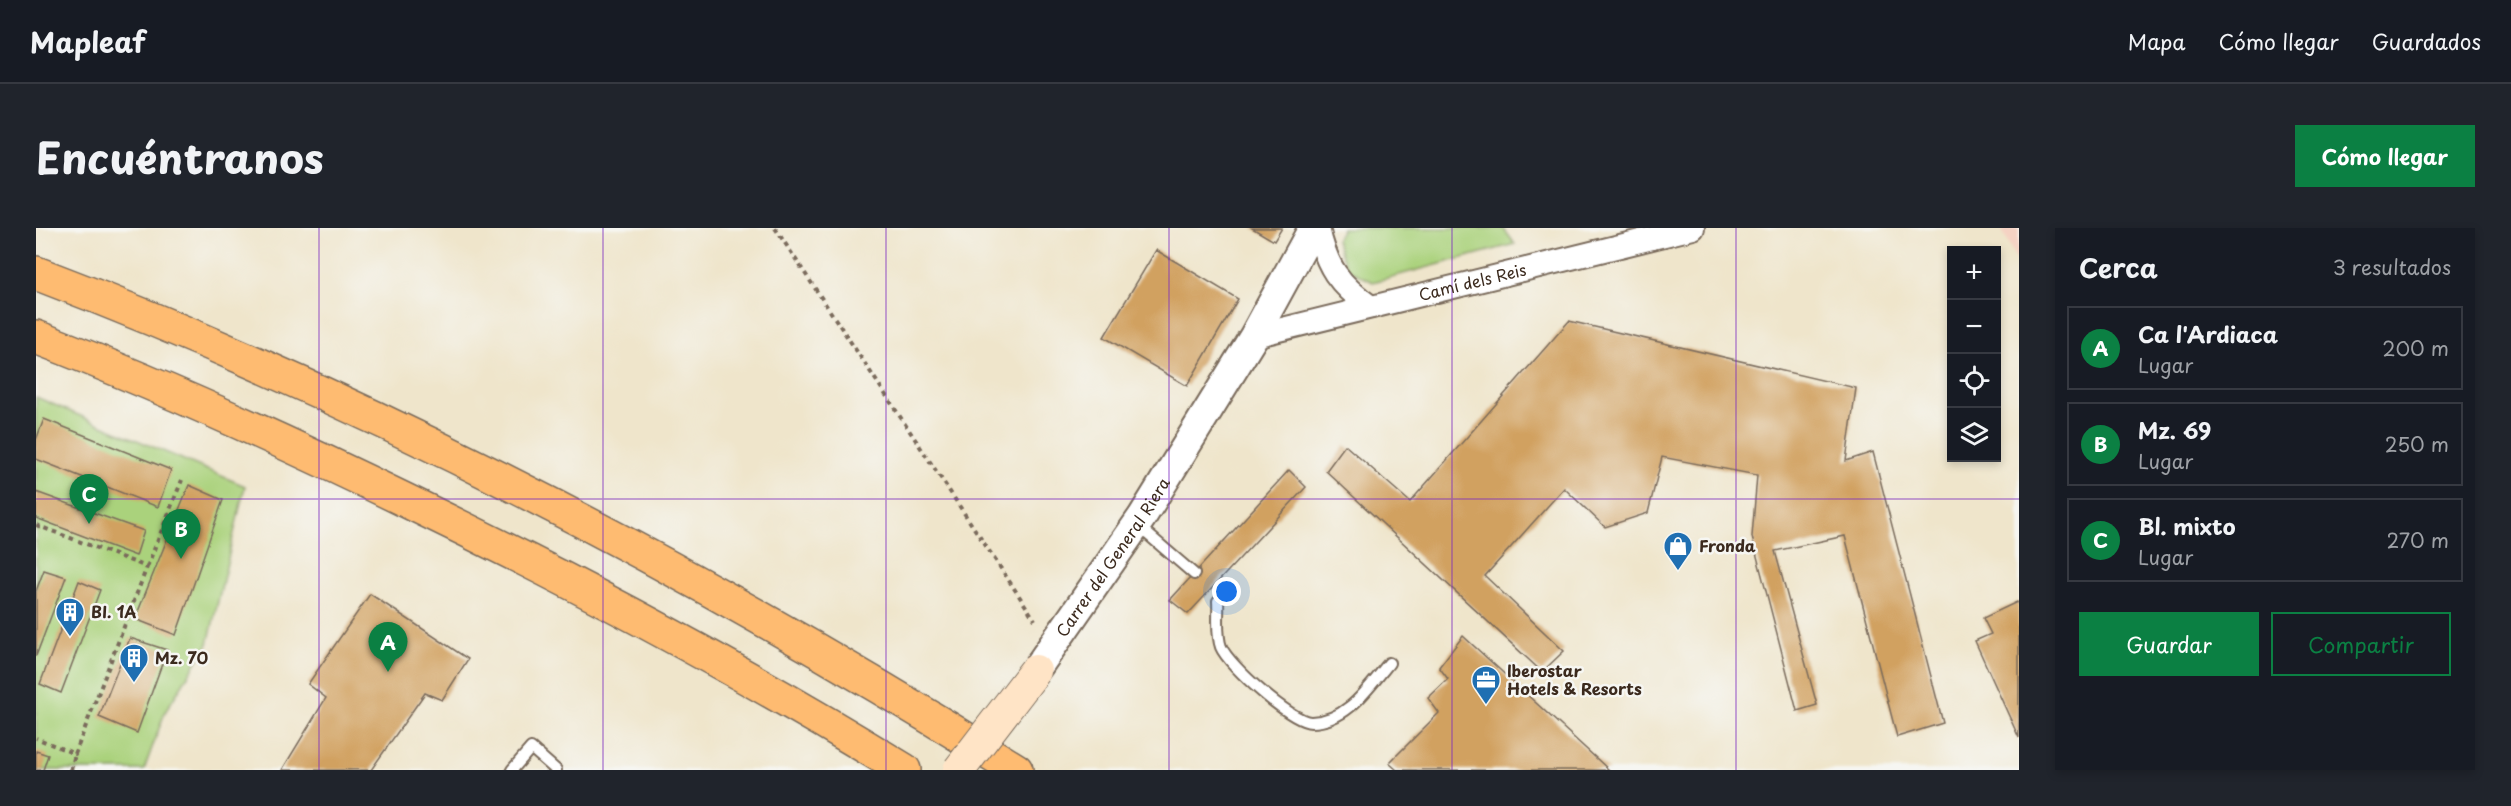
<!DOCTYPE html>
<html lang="es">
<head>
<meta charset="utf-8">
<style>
  :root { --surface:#171b24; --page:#20242c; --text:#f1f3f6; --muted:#9ea1a6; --line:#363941; --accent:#0b8043 }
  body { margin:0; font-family:"Playpen Sans",sans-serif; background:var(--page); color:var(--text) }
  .controls { position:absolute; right:18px; top:18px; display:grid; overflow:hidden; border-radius:0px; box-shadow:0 3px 9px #0003 }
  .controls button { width:54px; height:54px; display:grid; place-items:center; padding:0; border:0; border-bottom:2px solid var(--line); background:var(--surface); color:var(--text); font:30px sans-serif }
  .you { position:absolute; left:1191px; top:364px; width:21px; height:21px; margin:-15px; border:4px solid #fff; border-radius:50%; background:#1a73e8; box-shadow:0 0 0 9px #1a73e833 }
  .badge { display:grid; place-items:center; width:39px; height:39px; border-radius:50%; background:var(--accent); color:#fff; font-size:20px; font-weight:700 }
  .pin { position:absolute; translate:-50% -50px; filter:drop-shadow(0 2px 3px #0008) }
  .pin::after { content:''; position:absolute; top:32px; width:21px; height:18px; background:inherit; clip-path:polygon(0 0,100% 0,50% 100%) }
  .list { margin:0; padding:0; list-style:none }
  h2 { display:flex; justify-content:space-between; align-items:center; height:78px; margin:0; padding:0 24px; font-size:26px }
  h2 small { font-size:20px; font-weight:400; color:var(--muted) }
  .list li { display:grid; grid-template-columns:39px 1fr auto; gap:18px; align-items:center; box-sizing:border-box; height:84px; margin:0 12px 12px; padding:0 12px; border:2px solid var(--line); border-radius:0px }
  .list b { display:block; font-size:22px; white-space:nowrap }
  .list p { margin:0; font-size:20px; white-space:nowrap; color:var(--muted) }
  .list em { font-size:20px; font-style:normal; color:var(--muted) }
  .actions { display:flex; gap:12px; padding:18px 24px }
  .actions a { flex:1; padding:14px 0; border:2px solid var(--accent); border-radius:0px; text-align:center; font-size:21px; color:var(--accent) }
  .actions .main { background:var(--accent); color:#fff }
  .icon { flex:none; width:33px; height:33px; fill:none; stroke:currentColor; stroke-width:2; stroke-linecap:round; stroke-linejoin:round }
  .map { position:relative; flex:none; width:1983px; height:542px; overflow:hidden; border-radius:0px }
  header { display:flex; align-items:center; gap:36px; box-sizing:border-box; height:84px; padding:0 30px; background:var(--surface); border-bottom:2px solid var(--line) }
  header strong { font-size:28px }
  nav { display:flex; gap:33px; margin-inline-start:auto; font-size:21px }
  .intro { display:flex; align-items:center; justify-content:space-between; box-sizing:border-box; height:144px; padding:0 36px }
  h1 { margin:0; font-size:42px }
  .button { padding:15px 27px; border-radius:0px; background:var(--accent); color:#fff; font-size:21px; font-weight:700 }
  main { display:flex; gap:36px; padding:0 36px }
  aside { flex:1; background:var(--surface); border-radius:0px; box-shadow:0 3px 9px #0003 }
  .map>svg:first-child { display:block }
  .built { fill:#f5d2c3 }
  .green { fill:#aad27c; stroke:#727e4d; stroke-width:1.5 }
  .building { fill:#d1a160 }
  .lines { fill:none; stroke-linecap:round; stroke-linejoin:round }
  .service-casing { stroke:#7a6b5b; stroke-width:14 }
  .minor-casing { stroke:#7a6b5b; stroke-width:26 }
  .tertiary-casing { stroke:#7a6b5b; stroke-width:32 }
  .motorway-casing { stroke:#7a6b5b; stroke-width:36 }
  .path { stroke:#7a6b5b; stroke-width:4; stroke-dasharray:4.5 4.5; stroke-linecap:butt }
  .service { stroke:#fff; stroke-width:10 }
  .minor { stroke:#fff; stroke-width:22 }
  .tertiary { stroke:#fff; stroke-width:28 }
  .motorway { stroke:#febb71; stroke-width:33 }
  .secondary-bridge-casing { stroke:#7a6b5b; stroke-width:34; stroke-linecap:butt }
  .secondary-bridge { stroke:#ffe4c6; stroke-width:32 }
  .grid { fill:none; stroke:#7b2cbf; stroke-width:1.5; stroke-opacity:0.55 }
  .labels { text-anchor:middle; stroke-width:5; stroke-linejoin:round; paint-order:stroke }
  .street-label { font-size:16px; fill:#3b2a1e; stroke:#f6f6f2 }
  .poi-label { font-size:16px; font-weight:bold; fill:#3b2a1e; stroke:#f6f6f2; text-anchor:start }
</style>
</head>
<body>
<header>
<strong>Mapleaf</strong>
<nav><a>Mapa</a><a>Cómo llegar</a><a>Guardados</a></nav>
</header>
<div class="intro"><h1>Encuéntranos</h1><a class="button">Cómo llegar</a></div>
<main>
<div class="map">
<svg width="1983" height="542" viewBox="0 0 1983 542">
  <rect width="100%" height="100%" fill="#f6f6f2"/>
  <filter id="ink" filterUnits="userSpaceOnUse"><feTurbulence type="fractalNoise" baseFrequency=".0167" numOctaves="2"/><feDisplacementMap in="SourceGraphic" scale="12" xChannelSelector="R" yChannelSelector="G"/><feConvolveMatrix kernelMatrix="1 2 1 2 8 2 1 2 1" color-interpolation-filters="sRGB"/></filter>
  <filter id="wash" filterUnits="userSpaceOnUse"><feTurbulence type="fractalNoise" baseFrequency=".008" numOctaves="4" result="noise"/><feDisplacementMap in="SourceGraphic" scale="24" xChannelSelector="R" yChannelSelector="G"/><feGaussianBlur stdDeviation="1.35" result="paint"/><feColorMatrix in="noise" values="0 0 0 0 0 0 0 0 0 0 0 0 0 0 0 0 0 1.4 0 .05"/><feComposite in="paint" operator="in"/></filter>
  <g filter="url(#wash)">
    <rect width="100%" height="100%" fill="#efe5cb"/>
    <path class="built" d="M1965,0H1983V38Z"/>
    <path class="green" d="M1306,0H1467L1479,16L1337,54L1311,41L1300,12Z
      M0,169L209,258L172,416L129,484L108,542H0Z"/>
    <g id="blocks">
      <path class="building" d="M1216,0H1246L1238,13Z
        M1120,22L1202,71L1151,158L1068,109Z
        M1533,93L1820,160L1810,233L1837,224L1907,495L1861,509L1809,308L1739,323L1781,477L1761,483L1716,309L1721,247L1626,229L1612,285L1569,299L1528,260L1449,348L1528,423L1506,444L1290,243L1309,217L1374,274Z
        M8,191L135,242L122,279L0,231V212Z
        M1253,242L1270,259L1152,386L1134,372Z
        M153,257L187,272L140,407L99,391Z
        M0,264L108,303L100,328L0,290Z
        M8,342L30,349L0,428V363Z
        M43,353L64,362L25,465L4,456Z
        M334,366L432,431L406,472L389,465L335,542H246L290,470L272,456Z
        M1981,374L1983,378V510L1939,413L1955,406L1947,390Z
        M1427,408L1573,542H1361L1353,535L1403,485L1392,470L1412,451L1403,439Z
        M94,410L131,422L101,505L63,489Z
        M0,523L12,527L7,542H0Z"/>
    </g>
  </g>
  <g filter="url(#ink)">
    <use href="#blocks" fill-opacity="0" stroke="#7a6b5b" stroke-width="1.5"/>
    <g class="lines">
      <g class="service-casing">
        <path id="service" d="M1101,297L1158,346
          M1182,373C1183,386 1180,406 1185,419C1193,438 1256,494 1275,494C1311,494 1333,459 1353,435
          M476,542L495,520L520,542"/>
      </g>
      <g class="minor-casing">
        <g id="minor">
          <path d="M1282,0C1290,38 1303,57 1335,79"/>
          <path id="s1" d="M1218,108L1657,0"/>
        </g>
      </g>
      <g class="tertiary-casing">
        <g id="tertiary">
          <path id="s2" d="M999,443L1106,289L1218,108L1277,0"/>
        </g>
      </g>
      <g class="motorway-casing">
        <path id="motorway" d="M0,45C342,175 670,349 980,542
          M0,109C127,158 252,215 375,275C543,356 709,444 868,542"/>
      </g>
      <path class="path" d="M739,0L999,392
        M0,297L111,339L39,526L0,510
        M111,339L146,252
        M35,542L39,526"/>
      <use href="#service" class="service"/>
      <use href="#minor" class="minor"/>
      <use href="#tertiary" class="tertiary"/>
      <use href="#motorway" class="motorway"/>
      <g class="secondary-bridge-casing">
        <path id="secondary-bridge" d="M923,542L999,443"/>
      </g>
      <use href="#secondary-bridge" class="secondary-bridge"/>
    </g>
  </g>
  <path class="grid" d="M283,0V542M567,0V542M850,0V542M1133,0V542M1416,0V542M1700,0V542M0,271H1983"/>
  <defs>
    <g id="shop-pin" transform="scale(1.5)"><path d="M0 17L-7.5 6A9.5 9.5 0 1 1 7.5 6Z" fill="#1f6fb2" stroke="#f6f6f2"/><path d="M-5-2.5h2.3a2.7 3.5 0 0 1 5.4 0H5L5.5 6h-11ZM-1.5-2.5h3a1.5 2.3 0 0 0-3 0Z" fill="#fff"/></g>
    <g id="building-pin" transform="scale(1.5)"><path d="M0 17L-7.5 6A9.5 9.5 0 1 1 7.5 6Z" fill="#1f6fb2" stroke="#f6f6f2"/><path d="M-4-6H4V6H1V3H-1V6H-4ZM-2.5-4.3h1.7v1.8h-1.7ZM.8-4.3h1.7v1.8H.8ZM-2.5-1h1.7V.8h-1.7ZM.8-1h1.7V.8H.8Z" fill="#fff"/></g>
    <g id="office-pin" transform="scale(1.5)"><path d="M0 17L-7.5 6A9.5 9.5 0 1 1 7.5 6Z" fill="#1f6fb2" stroke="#f6f6f2"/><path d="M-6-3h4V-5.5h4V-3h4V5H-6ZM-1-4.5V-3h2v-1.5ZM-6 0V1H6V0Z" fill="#fff"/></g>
  </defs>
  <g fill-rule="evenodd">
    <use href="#shop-pin" x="1642" y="318"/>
    <use href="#building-pin" x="34" y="384"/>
    <use href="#building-pin" x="98" y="430"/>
    <use href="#office-pin" x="1450" y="452"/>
  </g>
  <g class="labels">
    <g class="street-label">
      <text dy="6" stroke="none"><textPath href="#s1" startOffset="225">Camí dels Reis</textPath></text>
      <text dy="6" stroke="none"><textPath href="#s2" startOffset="138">Carrer del General Riera</textPath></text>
    </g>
    <g class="poi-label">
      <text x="1663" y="324">Fronda</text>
      <text x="55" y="390">BI. 1A</text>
      <text x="119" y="436">Mz. 70</text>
      <text x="1471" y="449">Iberostar<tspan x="1471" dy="18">Hotels &amp; Resorts</tspan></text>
    </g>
  </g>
</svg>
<div class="controls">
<button>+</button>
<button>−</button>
<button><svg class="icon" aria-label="locate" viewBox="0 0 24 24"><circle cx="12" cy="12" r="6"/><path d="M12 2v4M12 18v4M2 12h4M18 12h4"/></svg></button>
<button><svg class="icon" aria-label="layers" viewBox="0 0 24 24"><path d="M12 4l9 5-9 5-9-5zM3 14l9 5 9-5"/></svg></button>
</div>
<div class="you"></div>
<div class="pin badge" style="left:352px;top:444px">A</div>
<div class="pin badge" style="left:145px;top:331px">B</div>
<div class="pin badge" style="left:53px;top:296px">C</div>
</div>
<aside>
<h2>Cerca<small>3 resultados</small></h2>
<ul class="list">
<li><span class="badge">A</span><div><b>Ca l'Ardiaca</b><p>Lugar</p></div><em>200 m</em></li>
<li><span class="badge">B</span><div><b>Mz. 69</b><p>Lugar</p></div><em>250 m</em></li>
<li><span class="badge">C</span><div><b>Bl. mixto</b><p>Lugar</p></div><em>270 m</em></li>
</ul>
<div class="actions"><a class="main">Guardar</a><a>Compartir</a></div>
</aside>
</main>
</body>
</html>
